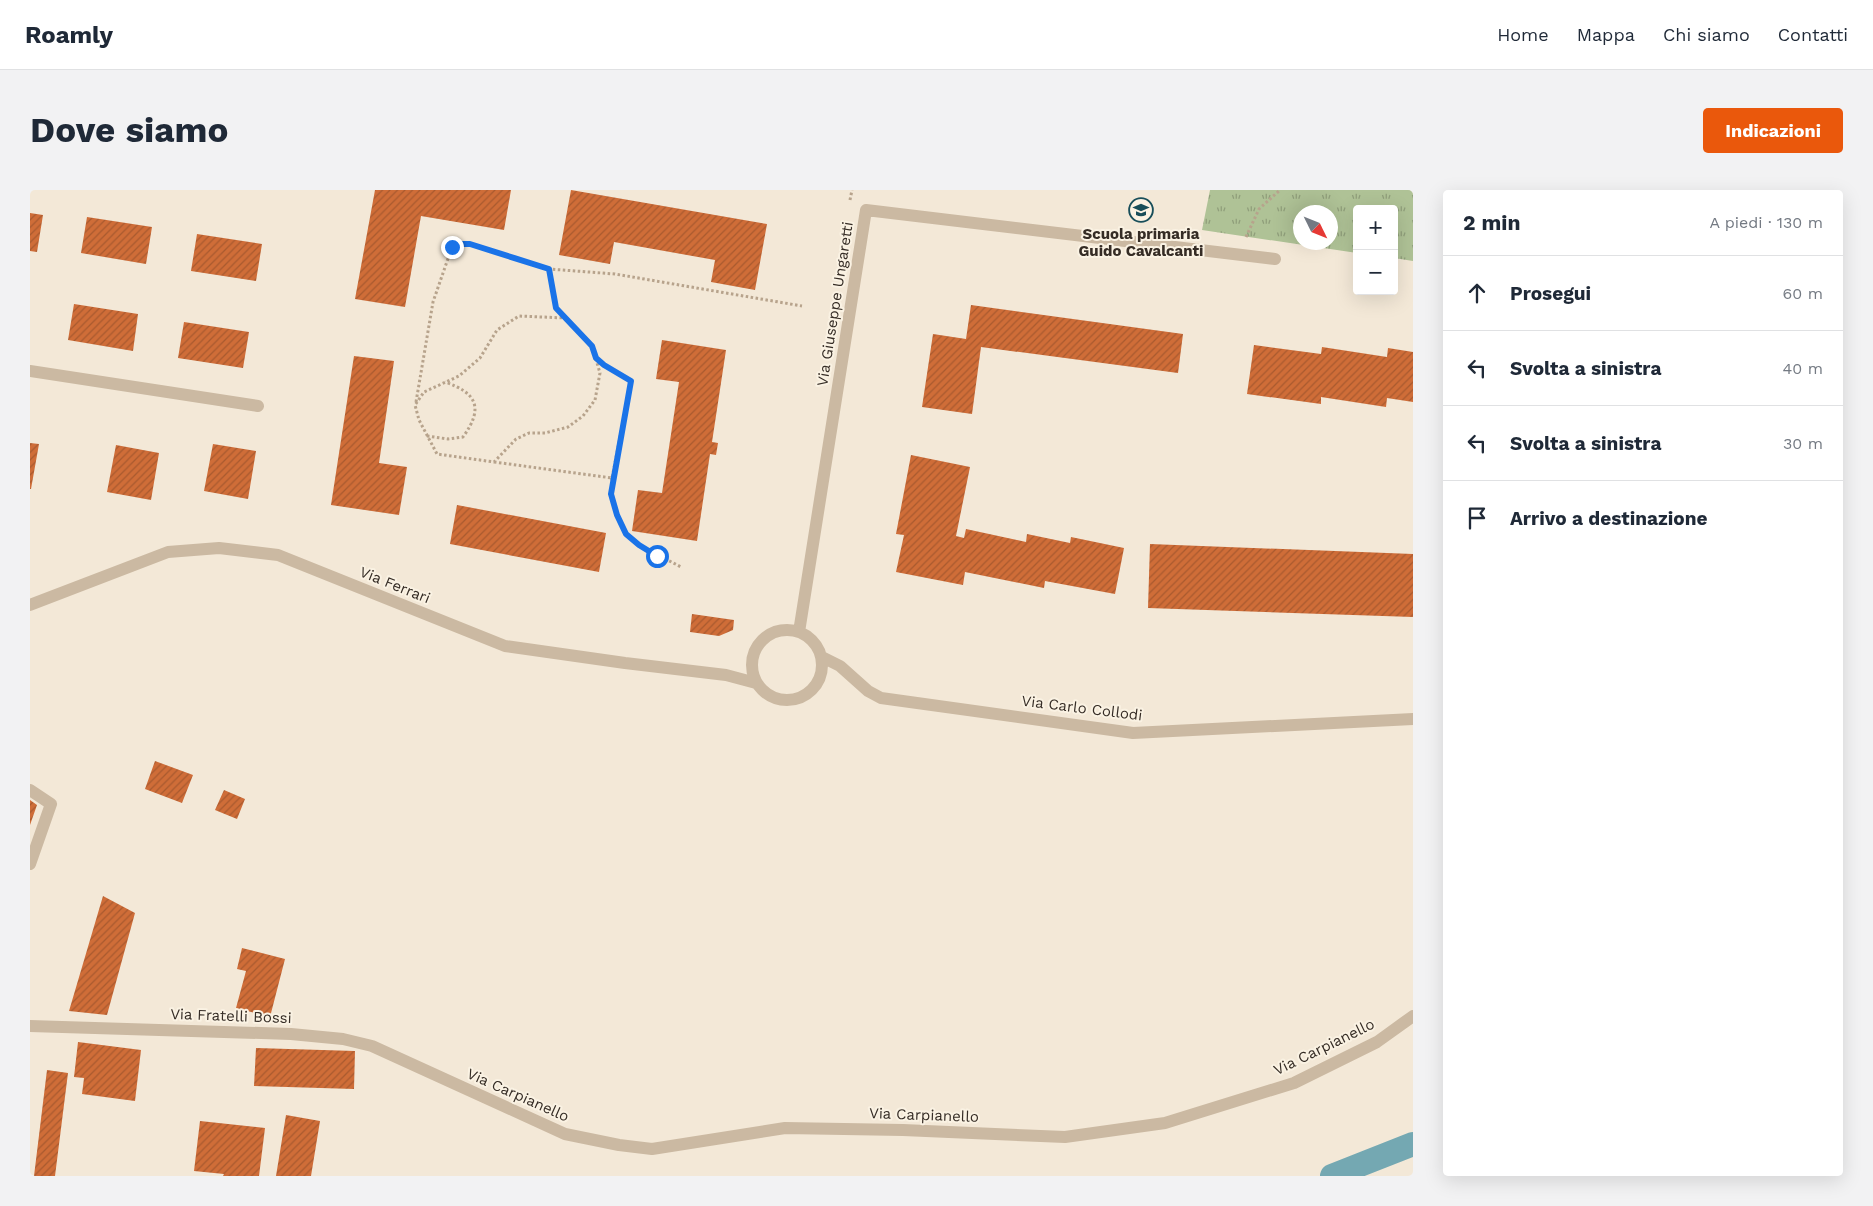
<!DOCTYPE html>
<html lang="it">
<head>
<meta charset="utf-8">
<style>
  :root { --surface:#fff; --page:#f2f2f3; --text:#1f2937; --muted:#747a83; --line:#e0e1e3; --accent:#ea580c }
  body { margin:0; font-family:"Work Sans",sans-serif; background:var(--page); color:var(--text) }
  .controls { position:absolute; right:15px; top:15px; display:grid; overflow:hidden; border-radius:5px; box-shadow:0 5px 20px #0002 }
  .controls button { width:45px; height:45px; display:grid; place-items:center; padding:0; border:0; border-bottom:1px solid var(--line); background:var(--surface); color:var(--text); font:25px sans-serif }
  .compass { position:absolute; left:1263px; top:15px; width:45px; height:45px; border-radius:50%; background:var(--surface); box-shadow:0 5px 20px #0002; rotate:133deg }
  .stop { position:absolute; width:15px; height:15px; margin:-11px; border:4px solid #1a73e8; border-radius:50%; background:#fff }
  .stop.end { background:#1a73e8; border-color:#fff; box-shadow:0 1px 5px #0008 }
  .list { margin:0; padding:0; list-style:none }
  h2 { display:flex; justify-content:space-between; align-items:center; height:65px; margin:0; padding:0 20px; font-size:21px }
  h2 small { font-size:16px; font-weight:400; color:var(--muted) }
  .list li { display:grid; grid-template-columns:32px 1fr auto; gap:15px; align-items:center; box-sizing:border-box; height:75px; padding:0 20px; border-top:1px solid var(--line) }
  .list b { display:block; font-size:19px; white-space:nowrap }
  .list em { font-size:16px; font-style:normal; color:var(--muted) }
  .icon { flex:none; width:28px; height:28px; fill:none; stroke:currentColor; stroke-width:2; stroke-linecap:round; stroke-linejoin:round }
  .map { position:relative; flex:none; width:1383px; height:986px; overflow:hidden; border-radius:5px }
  header { display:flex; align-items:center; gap:30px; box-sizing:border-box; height:70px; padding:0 25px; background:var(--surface); border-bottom:1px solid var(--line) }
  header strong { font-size:24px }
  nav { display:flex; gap:28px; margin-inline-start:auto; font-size:18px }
  .intro { display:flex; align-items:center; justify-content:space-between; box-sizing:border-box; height:120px; padding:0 30px }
  h1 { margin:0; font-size:35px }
  .button { padding:12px 22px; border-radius:5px; background:var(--accent); color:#fff; font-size:18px; font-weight:700 }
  main { display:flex; gap:30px; padding:0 30px }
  aside { flex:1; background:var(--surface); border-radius:5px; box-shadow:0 5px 20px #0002 }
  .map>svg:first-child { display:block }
  .park { fill:url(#park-tufts); fill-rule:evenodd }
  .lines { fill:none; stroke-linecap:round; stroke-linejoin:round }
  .canal { stroke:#74a8b2; stroke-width:24 }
  .building { fill:url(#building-hatch) }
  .path { stroke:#b7a38c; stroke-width:3; stroke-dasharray:2.5 2.5; stroke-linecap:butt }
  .minor { stroke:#cbb9a2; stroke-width:12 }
  .route { stroke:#1a73e8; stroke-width:6 }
  .labels { text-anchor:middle; stroke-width:4; stroke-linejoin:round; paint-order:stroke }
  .poi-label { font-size:15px; font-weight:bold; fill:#352c25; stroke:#faf2e3 }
  .street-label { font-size:15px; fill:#352c25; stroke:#faf2e3 }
</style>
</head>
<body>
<header>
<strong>Roamly</strong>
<nav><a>Home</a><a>Mappa</a><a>Chi siamo</a><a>Contatti</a></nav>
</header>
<div class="intro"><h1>Dove siamo</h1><a class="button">Indicazioni</a></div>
<main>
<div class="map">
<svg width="1383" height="986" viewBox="0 0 1383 986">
  <defs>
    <pattern id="park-tufts" width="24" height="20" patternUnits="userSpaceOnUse" patternTransform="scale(1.25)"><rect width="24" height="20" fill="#afc296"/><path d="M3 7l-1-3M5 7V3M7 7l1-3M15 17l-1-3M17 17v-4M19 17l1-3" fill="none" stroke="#8f9e7a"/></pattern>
    <pattern id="building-hatch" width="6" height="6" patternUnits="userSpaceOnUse" patternTransform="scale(1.25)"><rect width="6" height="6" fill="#cf6d38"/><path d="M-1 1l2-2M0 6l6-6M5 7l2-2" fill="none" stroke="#a95a2f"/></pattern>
  </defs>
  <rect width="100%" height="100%" fill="#f3e8d7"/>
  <path class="park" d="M1180,0H1383V71L1364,68V19H1327V63L1172,40ZM1270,22H1300V52H1270Z"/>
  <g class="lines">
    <path class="canal" d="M1302,986L1383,954"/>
  </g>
  <path class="building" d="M345,0H481L474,40L391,26L375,117L325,109Z
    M541,0L737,34L725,100L681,92L685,70L584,52L580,74L529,65Z
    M0,23L13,25L7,62L0,61Z
    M57,27L122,37L116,74L51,63Z
    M167,44L232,54L226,91L161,81Z
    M44,114L108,124L103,161L38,150Z
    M941,115L1153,144L1148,183L951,157L942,224L892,217L903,144L936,149Z
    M154,132L219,142L213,178L148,168Z
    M632,150L696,160L682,252L688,253L686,265L680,264L667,351L602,341L608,300L632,303L649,192L626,189Z
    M1224,155L1291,164L1292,157L1357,167L1358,158L1383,162V212L1357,208L1356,217L1291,207V214L1217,204Z
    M324,166L364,171L349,273L377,277L369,325L301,315Z
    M0,253L9,254L1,299H0Z
    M183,254L226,261L218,309L174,301Z
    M86,255L129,263L121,310L77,302Z
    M881,265L940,277L926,346L934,348L936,339L996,352L997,344L1040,353L1041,347L1094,358L1085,404L1015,391L1014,398L935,382L933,395L866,382L874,345L866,344Z
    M427,315L576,343L569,382L420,354Z
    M1120,354L1383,364V427L1118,418Z
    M662,424L704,430L703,440L689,446L660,442Z
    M125,571L163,585L152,613L115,599Z
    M194,600L215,609L207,629L185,620Z
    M0,610L7,615L0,635Z
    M73,706L105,723L77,825L39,821Z
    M212,758L255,769L240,827L206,818L216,781L207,779Z
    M48,852L111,860L105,911L52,904L54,888L44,887Z
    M226,858L325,861L324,899L224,896Z
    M17,880L38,883L25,986H4Z
    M256,925L290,931L281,986H246Z
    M170,931L235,938L229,986H193L194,984L164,981Z"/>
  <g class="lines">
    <path class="path" d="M820,10L822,0
      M1216,47L1229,19L1250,0
      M519,79L526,118L562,156L570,183L565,210L553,226L538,237L515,243H499L486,249L464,272L407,264L389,230L385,215L394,202L429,186L450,168L467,140L489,126L535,128
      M386,212L403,112L422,57L428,54H440L519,79L585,84L772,116
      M397,246L418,249L433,247C454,218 447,203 415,192
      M464,272L582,288L601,191L574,175L566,168
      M582,288L581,304L587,325L596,344L609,355L651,377"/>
    <path class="minor" d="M0,181L228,216
      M0,415L138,362L189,358L248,365L475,456L595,473L696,485L726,493
      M722 475a35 35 0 1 1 70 0a35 35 0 1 1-70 0Z
      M769,442L836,20L1245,69
      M792,467L810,476L838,501L851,508L1103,543L1383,529
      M0,600L21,614L0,674
      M0,836L261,844L313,849L342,856L535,944L589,955L622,959L755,938L873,940L1035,947L1135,933L1264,893L1347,852L1383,826"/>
  </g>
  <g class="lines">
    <path class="route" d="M422,57L428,54H440L519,79L526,118L562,156L566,168L574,175L601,191L581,304L587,325L596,344L609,355L627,366"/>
  </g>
  <defs>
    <g id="school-ring" transform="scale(1.25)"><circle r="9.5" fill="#faf2e3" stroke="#184e5a" stroke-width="1.5"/><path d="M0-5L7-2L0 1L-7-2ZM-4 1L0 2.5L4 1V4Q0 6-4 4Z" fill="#184e5a"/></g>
  </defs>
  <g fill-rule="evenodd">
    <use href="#school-ring" x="1111" y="20"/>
  </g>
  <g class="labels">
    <g class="poi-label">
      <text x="1111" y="49">Scuola primaria<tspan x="1111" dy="17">Guido Cavalcanti</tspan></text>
    </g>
    <g class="street-label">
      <text transform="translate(805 114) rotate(-81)" y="5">Via Giuseppe Ungaretti</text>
      <text transform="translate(365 395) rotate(22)" y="5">Via Ferrari</text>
      <text transform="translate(1052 518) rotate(7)" y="5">Via Carlo Collodi</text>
      <text transform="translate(201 826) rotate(2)" y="5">Via Fratelli Bossi</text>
      <text transform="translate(1294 857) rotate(-26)" y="5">Via Carpianello</text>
      <text transform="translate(488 905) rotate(24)" y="5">Via Carpianello</text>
      <text transform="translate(894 925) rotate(2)" y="5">Via Carpianello</text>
    </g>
  </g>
</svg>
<div class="controls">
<button>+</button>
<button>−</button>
</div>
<svg class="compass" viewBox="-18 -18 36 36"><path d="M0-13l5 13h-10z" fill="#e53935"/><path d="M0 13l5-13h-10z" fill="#747a83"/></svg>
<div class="stop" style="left:627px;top:366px"></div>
<div class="stop end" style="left:422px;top:57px"></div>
</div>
<aside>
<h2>2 min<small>A piedi · 130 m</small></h2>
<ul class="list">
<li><svg class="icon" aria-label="ahead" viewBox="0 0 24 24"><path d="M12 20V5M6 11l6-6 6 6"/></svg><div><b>Prosegui</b></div><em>60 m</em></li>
<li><svg class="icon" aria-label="left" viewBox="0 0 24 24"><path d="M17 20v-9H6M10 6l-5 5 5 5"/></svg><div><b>Svolta a sinistra</b></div><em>40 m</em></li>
<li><svg class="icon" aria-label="left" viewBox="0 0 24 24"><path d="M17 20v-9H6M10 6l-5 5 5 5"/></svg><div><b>Svolta a sinistra</b></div><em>30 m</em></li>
<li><svg class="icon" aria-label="arrive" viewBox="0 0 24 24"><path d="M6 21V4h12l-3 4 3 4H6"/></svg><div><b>Arrivo a destinazione</b></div></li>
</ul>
</aside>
</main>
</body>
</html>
